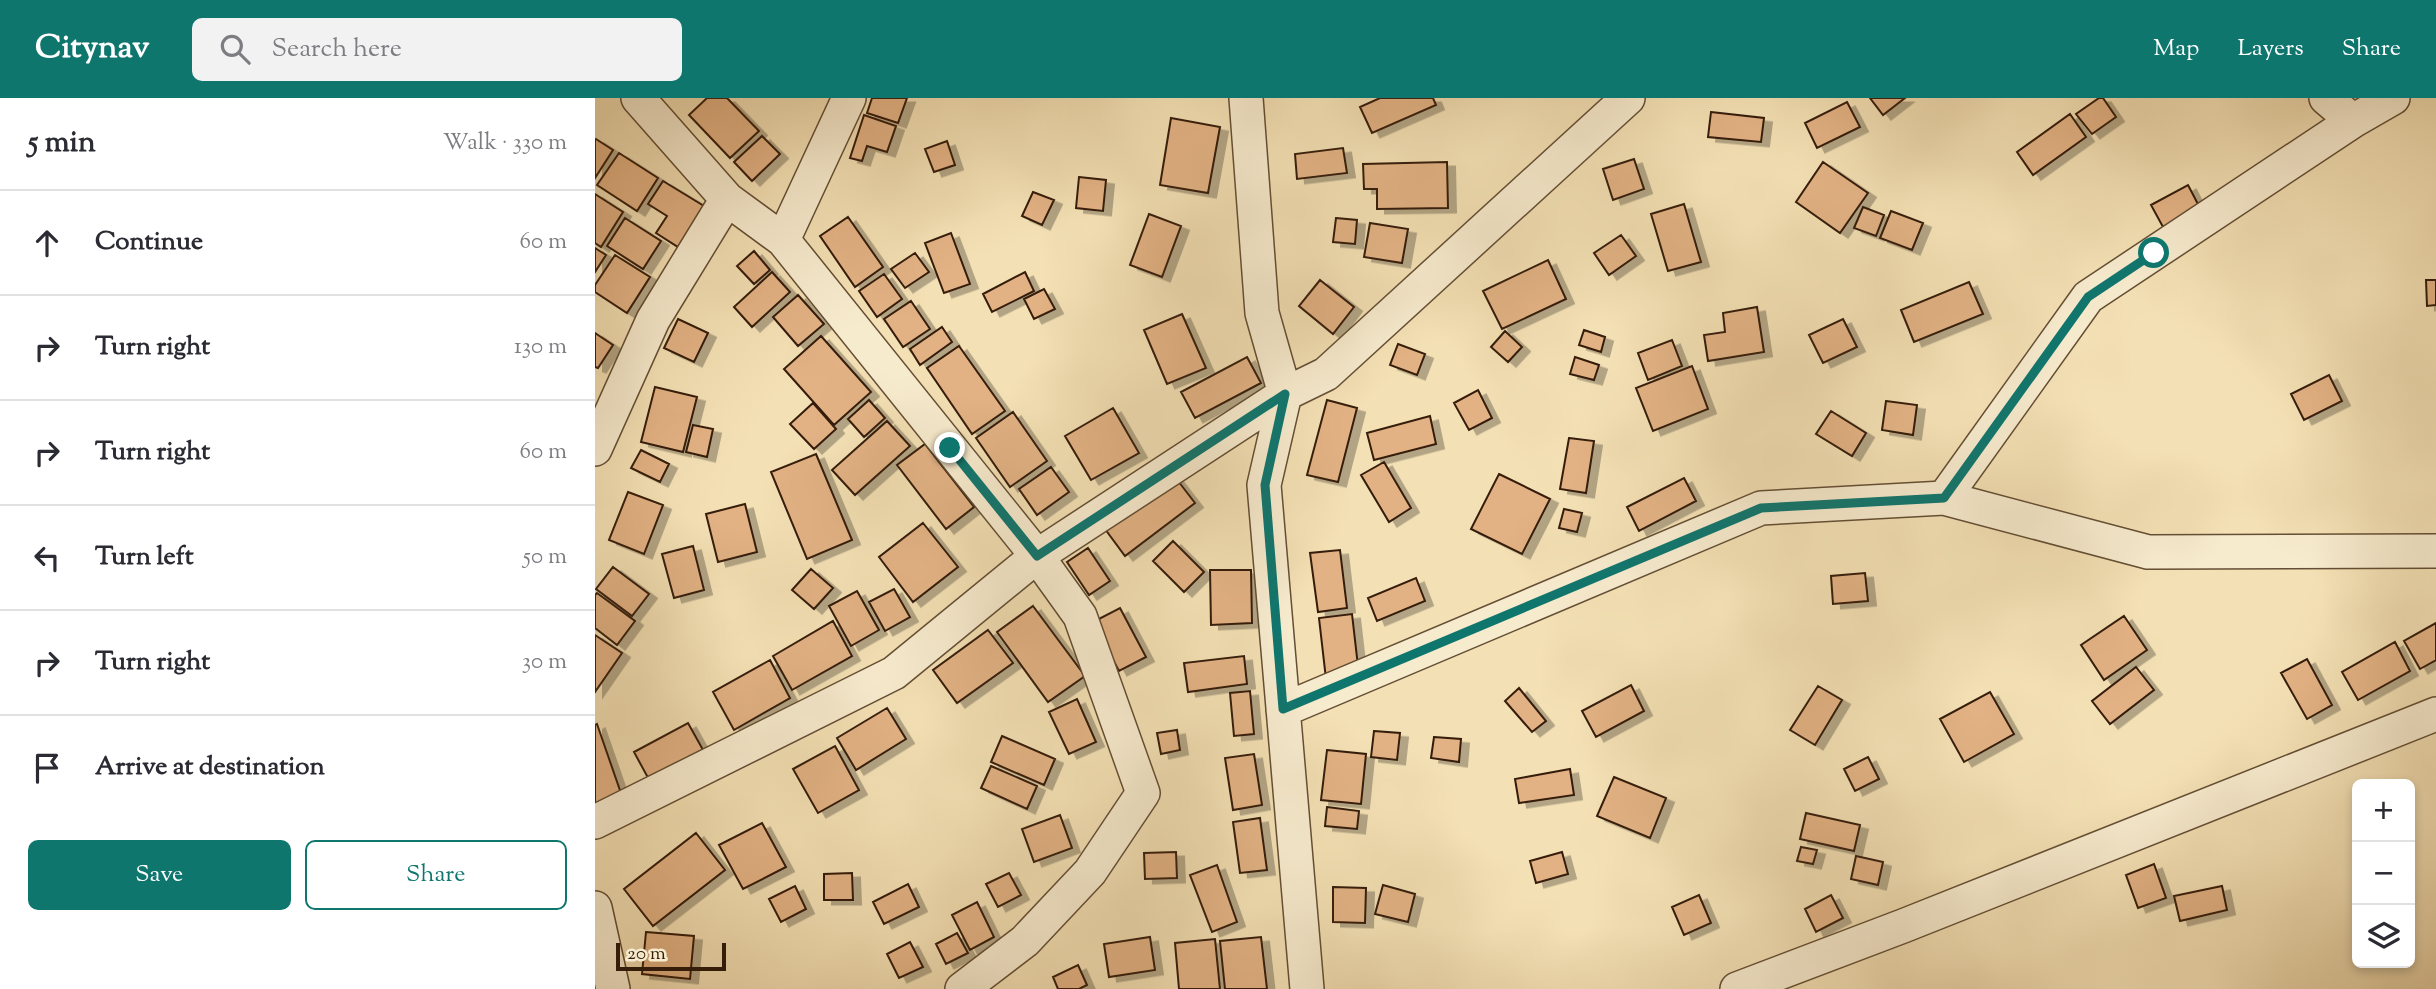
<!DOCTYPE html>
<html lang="en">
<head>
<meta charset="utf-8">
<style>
  :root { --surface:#fff; --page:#f2f2f3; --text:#2b2b33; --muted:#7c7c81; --line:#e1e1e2; --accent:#0f766e }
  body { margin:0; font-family:"Sorts Mill Goudy",serif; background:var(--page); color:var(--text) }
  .controls { position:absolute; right:21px; bottom:21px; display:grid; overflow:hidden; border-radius:10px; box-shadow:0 4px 10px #0003 }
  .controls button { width:63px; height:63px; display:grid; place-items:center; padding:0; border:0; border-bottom:2px solid var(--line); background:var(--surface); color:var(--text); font:35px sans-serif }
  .scale { position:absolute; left:21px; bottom:18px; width:110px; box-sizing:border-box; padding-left:7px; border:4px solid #351d0a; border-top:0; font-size:19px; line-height:24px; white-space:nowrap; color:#351d0a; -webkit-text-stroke:5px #f7ebce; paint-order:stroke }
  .stop { position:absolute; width:21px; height:21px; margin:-16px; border:5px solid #0f766e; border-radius:50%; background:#fff }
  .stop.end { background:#0f766e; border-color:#fff; box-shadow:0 2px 7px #0008 }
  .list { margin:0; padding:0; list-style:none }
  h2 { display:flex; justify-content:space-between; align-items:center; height:91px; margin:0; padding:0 28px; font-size:30px }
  h2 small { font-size:23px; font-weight:400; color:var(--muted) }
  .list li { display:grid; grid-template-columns:46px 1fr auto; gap:21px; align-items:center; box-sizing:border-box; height:105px; padding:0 28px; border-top:2px solid var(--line) }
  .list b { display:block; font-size:26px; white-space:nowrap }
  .list em { font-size:23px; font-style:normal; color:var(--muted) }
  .actions { display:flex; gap:14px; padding:21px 28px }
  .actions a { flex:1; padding:16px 0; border:2px solid var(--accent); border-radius:10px; text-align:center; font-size:24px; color:var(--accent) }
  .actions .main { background:var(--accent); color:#fff }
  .icon { flex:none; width:38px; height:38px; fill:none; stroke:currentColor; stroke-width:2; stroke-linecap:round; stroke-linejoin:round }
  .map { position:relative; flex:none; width:1841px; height:891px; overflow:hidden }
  header { display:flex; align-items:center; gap:42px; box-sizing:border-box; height:98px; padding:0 35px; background:var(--accent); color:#fff }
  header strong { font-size:33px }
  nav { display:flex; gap:38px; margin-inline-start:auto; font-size:24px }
  .search { width:490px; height:63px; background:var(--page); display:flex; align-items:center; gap:18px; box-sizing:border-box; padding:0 24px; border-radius:10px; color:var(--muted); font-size:26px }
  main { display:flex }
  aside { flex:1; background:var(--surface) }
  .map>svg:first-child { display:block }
  .building { fill:#e2b284; stroke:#351d0a; stroke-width:2; filter:url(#shadow) }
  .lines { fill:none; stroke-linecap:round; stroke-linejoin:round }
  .minor-casing { stroke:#644e34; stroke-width:36 }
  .minor { stroke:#f7ebce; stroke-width:33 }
  .route { stroke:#0f766e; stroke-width:9 }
</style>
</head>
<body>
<header>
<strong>Citynav</strong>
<div class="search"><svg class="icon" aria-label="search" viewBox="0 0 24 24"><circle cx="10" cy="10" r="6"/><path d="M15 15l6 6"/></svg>Search here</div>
<nav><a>Map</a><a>Layers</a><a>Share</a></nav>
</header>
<main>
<aside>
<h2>5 min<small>Walk · 330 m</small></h2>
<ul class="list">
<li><svg class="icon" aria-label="ahead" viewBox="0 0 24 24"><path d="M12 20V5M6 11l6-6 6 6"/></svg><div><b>Continue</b></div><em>60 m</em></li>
<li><svg class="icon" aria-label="right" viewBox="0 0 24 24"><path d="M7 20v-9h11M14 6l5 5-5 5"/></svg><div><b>Turn right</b></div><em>130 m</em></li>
<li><svg class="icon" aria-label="right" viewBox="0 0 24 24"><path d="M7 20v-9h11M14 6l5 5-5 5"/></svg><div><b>Turn right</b></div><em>60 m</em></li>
<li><svg class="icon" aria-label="left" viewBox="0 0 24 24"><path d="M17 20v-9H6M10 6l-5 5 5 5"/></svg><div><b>Turn left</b></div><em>50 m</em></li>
<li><svg class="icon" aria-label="right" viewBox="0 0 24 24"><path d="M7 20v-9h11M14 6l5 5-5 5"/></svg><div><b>Turn right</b></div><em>30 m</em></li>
<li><svg class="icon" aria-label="arrive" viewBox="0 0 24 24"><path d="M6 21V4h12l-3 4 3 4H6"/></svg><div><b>Arrive at destination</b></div></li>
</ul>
<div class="actions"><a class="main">Save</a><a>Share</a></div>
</aside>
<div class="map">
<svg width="1841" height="891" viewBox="0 0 1841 891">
  <defs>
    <filter id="shadow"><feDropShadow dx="8" dy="4.5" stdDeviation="0" flood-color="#0004"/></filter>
  </defs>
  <rect width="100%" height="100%" fill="#f3e0b4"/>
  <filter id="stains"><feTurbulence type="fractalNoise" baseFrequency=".00286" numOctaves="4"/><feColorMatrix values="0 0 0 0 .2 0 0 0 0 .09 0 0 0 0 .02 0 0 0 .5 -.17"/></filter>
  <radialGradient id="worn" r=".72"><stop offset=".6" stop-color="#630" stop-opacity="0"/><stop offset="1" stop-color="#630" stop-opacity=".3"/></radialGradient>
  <path class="building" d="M112,0H132L164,33L135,60L94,17Z
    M277,0H312L303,25L272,15Z
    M785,0H838L841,7L777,35L765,9Z
    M1275,0H1310L1288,17Z
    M1504,0H1508L1521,19L1497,36L1481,16Z
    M1252,4L1265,29L1222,50L1210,25Z
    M1116,14L1169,20L1166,44L1113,39Z
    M1475,16L1491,39L1438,77L1422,54Z
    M269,17L301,28L292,54L272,48L267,63L255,60Z
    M576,20L625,29L613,95L565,87Z
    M167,38L185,56L157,83L139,64Z
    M1,41L18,52L0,80V42Z
    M352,43L360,67L339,74L330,51Z
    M748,50L752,75L702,81L700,56Z
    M24,55L63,80L42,113L2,87Z
    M1039,61L1049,91L1018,102L1008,71Z
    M852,64L853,110L782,111V91H769L768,66Z
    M1228,64L1273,95L1245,135L1201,104Z
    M484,79L511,82L508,113L481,110Z
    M68,83L109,108L83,149L61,135L72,118L53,106Z
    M1593,87L1605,110L1568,129L1556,107Z
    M438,94L459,102L447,127L427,118Z
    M0,96L28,114L6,149L0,145Z
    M1089,106L1106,164L1073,173L1056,116Z
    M1268,109L1289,117L1281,138L1259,130Z
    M1296,113L1328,125L1317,152L1285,140Z
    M554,116L586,128L567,179L535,167Z
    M253,119L288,169L260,189L225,138Z
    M30,120L66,143L48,171L12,148Z
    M741,120L762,122L760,146L738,144Z
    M775,125L813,131L807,165L769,159Z
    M356,135L375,186L349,195L330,145Z
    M1026,137L1041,158L1014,177L999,155Z
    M0,150L11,157L0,174Z
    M159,153L175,172L159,186L142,168Z
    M320,155L334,174L310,190L296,171Z
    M20,157L55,179L32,215L0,194V187Z
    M953,162L971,201L907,231L888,193Z
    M177,174L195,194L157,229L139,209Z
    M430,174L439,193L397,214L388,196Z
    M289,176L307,201L282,219L264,193Z
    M725,182L759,209L738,236L704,208Z
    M1831,182H1841V207L1832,208Z
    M1374,184L1388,216L1319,244L1306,212Z
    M449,191L460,211L439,221L429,201Z
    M203,197L229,226L203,248L178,219Z
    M316,203L335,231L308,249L289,221Z
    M1162,209L1169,254L1113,263L1109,237L1130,234L1128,215Z
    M587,216L611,270L572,286L549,232Z
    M83,221L113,235L99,264L69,250Z
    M1248,221L1262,249L1228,265L1214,237Z
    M347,229L357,244L325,267L315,251Z
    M989,232L1010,239L1006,254L984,247Z
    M910,233L927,249L913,264L896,249Z
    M0,235L18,247L3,270L0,269Z
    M226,238L276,294L239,327L189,271Z
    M1077,242L1087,268L1053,282L1043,255Z
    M803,246L830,256L822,277L795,267Z
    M364,248L410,313L377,336L332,270Z
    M652,259L666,285L600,320L586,294Z
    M980,259L1004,267L999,282L975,276Z
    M1097,268L1113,311L1058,333L1041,290Z
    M1734,277L1747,303L1709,322L1696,296Z
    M60,289L102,299L88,354L46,344Z
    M883,292L897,320L874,332L859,305Z
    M274,302L290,320L269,339L253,321Z
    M732,302L762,310L743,384L712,377Z
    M1291,303L1322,307L1318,337L1287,332Z
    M218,305L241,331L219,351L195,326Z
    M518,310L544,355L496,382L470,338Z
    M1236,313L1271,335L1257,358L1221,336Z
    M418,314L452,363L415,389L381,340Z
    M835,318L841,346L779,362L772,335Z
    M292,323L315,348L260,397L237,372Z
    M98,327L118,331L112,359L91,354Z
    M974,340L999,343L991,395L965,391Z
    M330,346L379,409L351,431L302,367Z
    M46,352L74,366L65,384L36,370Z
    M221,356L257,442L212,461L176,374Z
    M789,364L816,410L794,424L766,377Z
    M456,369L474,394L442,417L424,391Z
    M904,376L955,401L927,456L876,431Z
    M580,379L600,405L530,458L510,431Z
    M1089,380L1101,403L1044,433L1032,409Z
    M33,394L68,407L49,456L14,442Z
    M150,406L162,454L123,464L111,416Z
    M969,411L987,415L982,434L964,430Z
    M328,425L363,469L318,504L284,459Z
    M578,443L609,474L589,494L558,463Z
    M98,448L109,492L79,500L67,456Z
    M493,450L515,483L494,497L472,464Z
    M745,452L752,510L723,514L715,455Z
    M18,469L54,496L37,518L1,491Z
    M216,471L238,490L219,511L197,492Z
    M615,472H656L657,525L616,527Z
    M1270,475L1273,503L1238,506L1236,478Z
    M821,480L830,503L782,523L773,500Z
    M299,491L315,519L290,533L274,504Z
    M262,493L284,532L256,548L234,508Z
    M2,495L40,523L22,547L0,530V497Z
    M438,508L490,578L453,604L402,534Z
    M525,510L551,559L524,573L498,524Z
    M757,516L764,577L731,581L724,520Z
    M1529,518L1552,552L1509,582L1486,547Z
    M238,523L257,558L197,592L178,558Z
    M1841,525V562L1825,571L1809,543Z
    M393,532L418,565L362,605L338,572Z
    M0,537L27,555L0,594Z
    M1800,544L1815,573L1763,602L1747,574Z
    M649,558L652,586L593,594L589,565Z
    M1712,561L1737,607L1712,621L1686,575Z
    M175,562L195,600L139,632L118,594Z
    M1541,569L1559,592L1515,626L1497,603Z
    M1036,587L1049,613L1001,639L987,613Z
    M1223,588L1247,602L1220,647L1195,632Z
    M924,590L951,623L937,634L910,603Z
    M655,593L659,636L639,638L635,595Z
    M1395,594L1419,636L1369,664L1345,621Z
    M482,601L501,644L474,656L454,614Z
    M292,610L311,641L261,672L242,640Z
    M93,625L112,659L58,689L39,654Z
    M2,626L28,701L0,710V627Z
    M582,632L585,652L566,656L562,635Z
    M779,633L805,635L802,662L776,659Z
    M407,638L460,661L449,687L396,664Z
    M839,639L866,641L864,664L836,660Z
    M240,648L264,692L223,715L198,671Z
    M732,652L771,656L766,706L726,702Z
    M659,656L667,707L638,712L630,660Z
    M1273,659L1284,681L1260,693L1249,671Z
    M396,668L442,688L432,711L386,690Z
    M975,671L979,697L924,705L920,681Z
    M1019,679L1071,700L1055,740L1002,718Z
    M732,709L764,713L762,731L730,728Z
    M1211,715L1265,727L1259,753L1205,741Z
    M465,717L477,750L439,764L427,731Z
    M665,720L672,772L645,775L638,724Z
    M167,725L191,769L148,791L124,747Z
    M101,735L130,772L58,828L29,791Z
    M1206,749L1222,752L1218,766L1202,763Z
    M581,754L582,780L550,781L549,755Z
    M967,754L973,776L941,785L935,763Z
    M1261,758L1288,764L1283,787L1256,781Z
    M1559,766L1571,800L1543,810L1531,777Z
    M622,767L642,824L617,834L595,777Z
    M257,775L258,802H229V776Z
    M414,775L426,797L403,809L391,786Z
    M313,786L324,809L289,826L278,804Z
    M788,787L820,796L813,824L780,816Z
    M200,788L211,811L186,824L174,801Z
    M1627,788L1632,812L1585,823L1579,798Z
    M738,789L771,790L770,825L738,824Z
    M1104,797L1116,825L1089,837L1077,809Z
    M1236,797L1248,820L1221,834L1210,811Z
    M382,804L399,839L375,852L357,817Z
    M51,834L99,838L95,881L47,876Z
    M362,835L373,855L351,866L341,846Z
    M555,839L560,872L514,879L509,846Z
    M666,839L672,891H630L625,843Z
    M620,841L625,891H584L580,845Z
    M315,844L328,869L304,880L292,856Z
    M483,867L492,887L484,891H463L458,879Z"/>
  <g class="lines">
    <g class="minor-casing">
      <path id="minor" d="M43,0L132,101L188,142L442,458L485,518L548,695L495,774L430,843L367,891
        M651,0L667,215L690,296L669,387L712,891
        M1731,0L1758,23
        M188,142L254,0
        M0,351L58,222L132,101
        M1349,400L1493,199L1758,23L1798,0
        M688,612L1166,410L1349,400L1553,454L1841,453
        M0,724L299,575L442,458L690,296L731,276L1033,0
        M0,810L18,891
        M1142,891L1308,828L1841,616"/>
    </g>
    <use href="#minor" class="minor"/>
  </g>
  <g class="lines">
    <path class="route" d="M355,350L442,458L690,296L670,387L688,611L1166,410L1349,400L1493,199L1559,155"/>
  </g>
  <rect width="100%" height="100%" filter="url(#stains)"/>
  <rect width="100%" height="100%" fill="url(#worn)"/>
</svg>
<div class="controls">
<button>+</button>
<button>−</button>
<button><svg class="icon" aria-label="layers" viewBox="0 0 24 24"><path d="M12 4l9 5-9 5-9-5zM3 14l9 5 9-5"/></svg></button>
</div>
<div class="scale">20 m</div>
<div class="stop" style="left:1559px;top:155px"></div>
<div class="stop end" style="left:355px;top:350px"></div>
</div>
</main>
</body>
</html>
